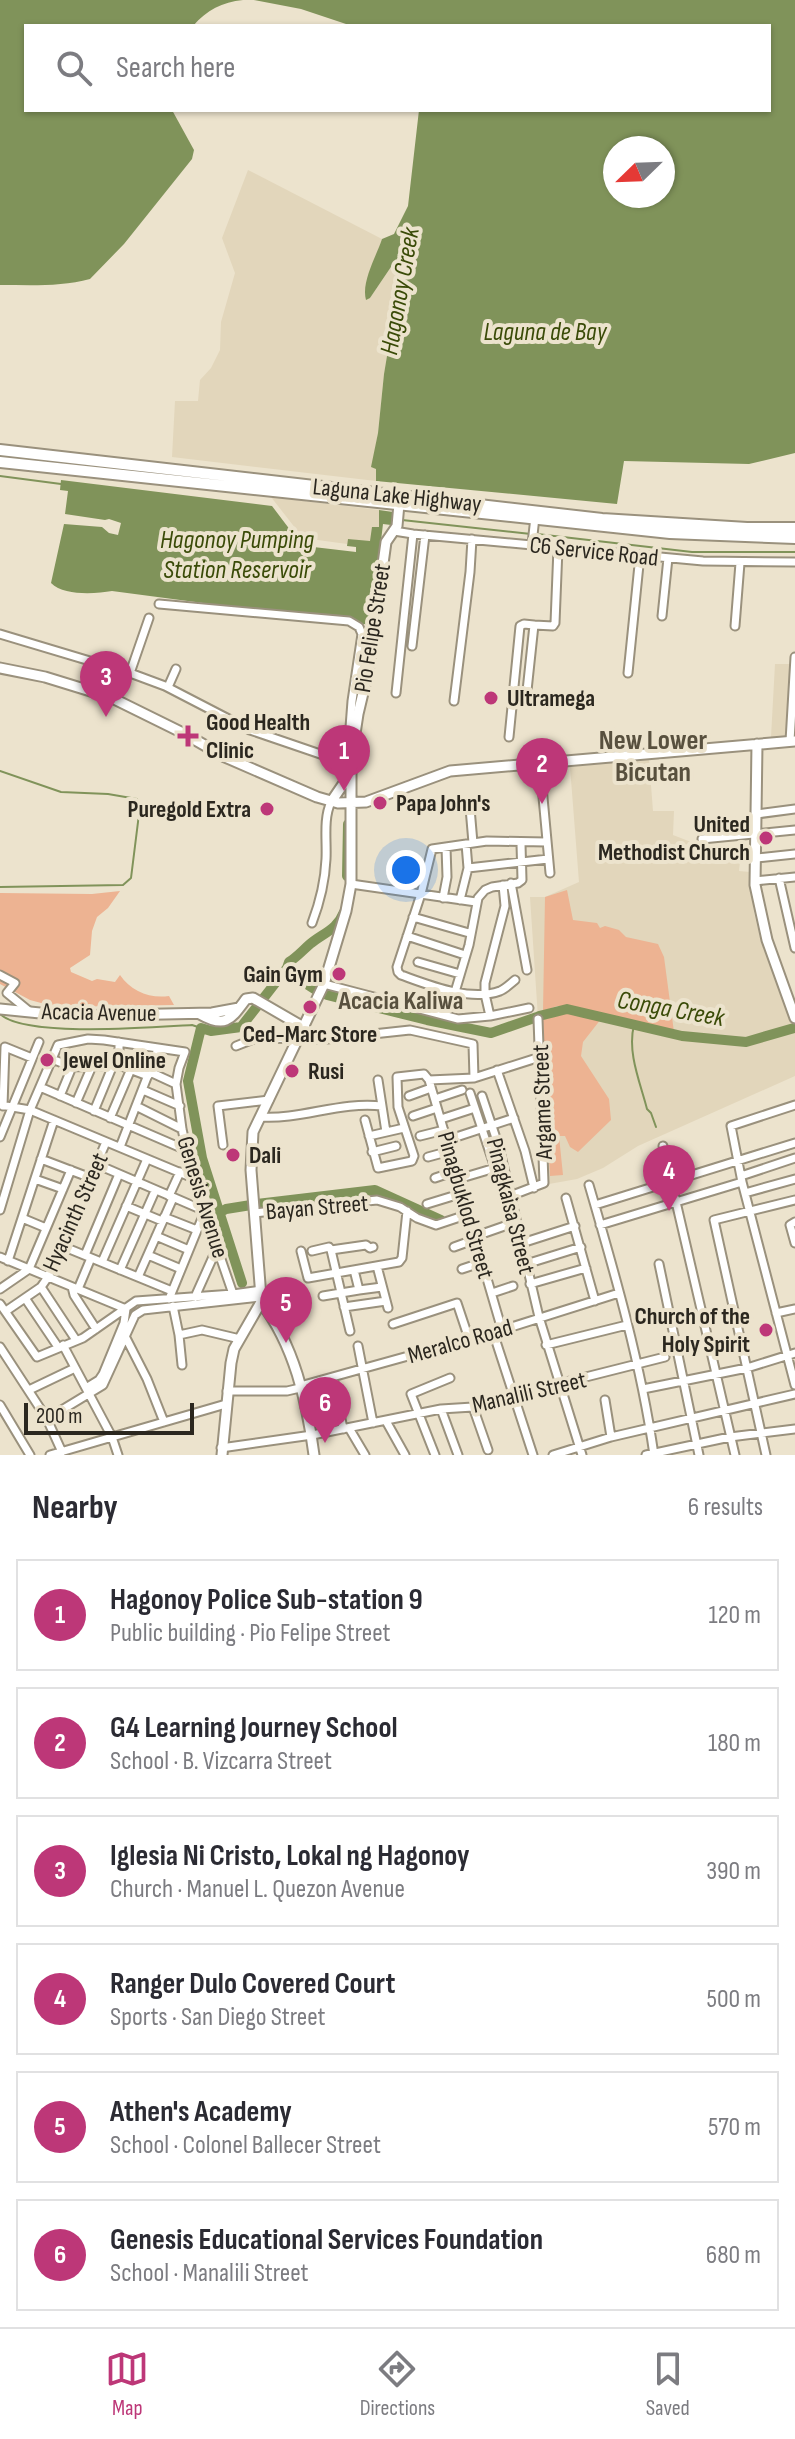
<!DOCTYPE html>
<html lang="en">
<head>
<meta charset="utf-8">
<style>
  :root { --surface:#fff; --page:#f2f2f3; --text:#2b2b33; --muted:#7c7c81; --line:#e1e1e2; --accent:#bd3778 }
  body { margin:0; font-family:"Sofia Sans Condensed",sans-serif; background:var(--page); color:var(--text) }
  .compass { position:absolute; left:603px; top:136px; width:72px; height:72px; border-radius:50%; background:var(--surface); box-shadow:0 2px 6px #0004; rotate:247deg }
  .scale { position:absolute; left:24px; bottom:20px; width:170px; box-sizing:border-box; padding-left:8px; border:4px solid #2b271f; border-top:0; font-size:22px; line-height:28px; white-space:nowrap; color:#2b271f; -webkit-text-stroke:6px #ece3cd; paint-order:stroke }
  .you { position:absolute; left:406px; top:870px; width:28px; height:28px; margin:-20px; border:6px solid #fff; border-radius:50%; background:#1a73e8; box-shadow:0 0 0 12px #1a73e833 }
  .badge { display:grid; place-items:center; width:52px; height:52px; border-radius:50%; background:var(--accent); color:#fff; font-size:26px; font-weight:700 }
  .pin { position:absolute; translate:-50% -66px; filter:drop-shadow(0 2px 4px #0008) }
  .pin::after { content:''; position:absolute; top:42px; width:28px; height:24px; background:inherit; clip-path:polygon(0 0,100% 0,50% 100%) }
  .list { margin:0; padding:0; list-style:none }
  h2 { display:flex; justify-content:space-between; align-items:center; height:104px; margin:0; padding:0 32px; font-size:34px }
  h2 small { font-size:26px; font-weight:400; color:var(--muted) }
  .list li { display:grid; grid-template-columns:52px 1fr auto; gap:24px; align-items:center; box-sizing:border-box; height:112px; margin:0 16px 16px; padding:0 16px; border:2px solid var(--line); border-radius:0px }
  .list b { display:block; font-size:30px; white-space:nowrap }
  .list p { margin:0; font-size:26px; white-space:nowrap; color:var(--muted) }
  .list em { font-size:26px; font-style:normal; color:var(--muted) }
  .icon { flex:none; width:44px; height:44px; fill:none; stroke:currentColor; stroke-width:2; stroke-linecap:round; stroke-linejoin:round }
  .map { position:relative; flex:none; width:795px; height:1455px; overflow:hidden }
  .search { position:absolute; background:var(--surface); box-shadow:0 2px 6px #0004; left:24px; right:24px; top:24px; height:88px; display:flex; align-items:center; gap:20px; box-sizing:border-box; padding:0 28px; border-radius:0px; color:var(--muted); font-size:30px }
  .sheet { height:872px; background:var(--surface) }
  nav { display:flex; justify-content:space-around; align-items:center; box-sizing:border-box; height:112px; border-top:2px solid var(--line); background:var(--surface); font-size:22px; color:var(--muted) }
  nav a { display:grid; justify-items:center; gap:4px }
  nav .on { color:var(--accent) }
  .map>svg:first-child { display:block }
  .built { fill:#e2d6bb }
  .green { fill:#edb392 }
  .water { fill:#80935a; fill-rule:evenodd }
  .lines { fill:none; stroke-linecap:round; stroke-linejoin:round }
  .stream { stroke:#80935a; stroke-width:2 }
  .river { stroke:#80935a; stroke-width:10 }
  .street-casing { stroke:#9a917d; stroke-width:11 }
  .secondary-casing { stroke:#9a917d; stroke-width:13 }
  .primary-casing { stroke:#9a917d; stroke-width:14 }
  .street { stroke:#fff; stroke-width:7 }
  .secondary { stroke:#fff; stroke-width:9 }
  .primary { stroke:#fff; stroke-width:10 }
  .poi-dot { fill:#bd3778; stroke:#ece3cd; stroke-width:3 }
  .labels { text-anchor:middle; stroke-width:8; stroke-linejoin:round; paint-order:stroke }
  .street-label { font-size:24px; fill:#2b271f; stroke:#ece3cd }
  .poi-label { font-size:24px; font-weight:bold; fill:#2b271f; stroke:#ece3cd; text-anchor:start }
  .water-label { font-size:26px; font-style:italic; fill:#3a4b08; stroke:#ece3cd }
  .neighbourhood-label { font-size:26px; font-weight:bold; fill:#58503e; stroke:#ece3cd }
  .quarter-label { font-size:28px; font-weight:bold; fill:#58503e; stroke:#ece3cd }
</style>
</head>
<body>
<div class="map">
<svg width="795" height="1455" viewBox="0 0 795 1455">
  <rect width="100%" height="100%" fill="#ece3cd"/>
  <path class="built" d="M248,170L382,239L370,273V298L395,261H401L402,266L384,374L378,433L372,467L376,468V481L172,457L175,401H198L200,380L211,368L220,350L221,322L235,273L222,238Z
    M271,497L379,510V528L370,542L349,539L347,544L303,538Z
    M775,664H794L789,738L771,737Z
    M649,759L653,811H674L673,835L740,861L739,871L750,872L754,913L760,937L795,1032V1076L638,1146L603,1168L577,1179L549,1184L530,897H545L579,882L570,767Z"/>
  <path class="green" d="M567,890L573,920L597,923L600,928L605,926L619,930L626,937L658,944L664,957L674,1032L568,1006H557L543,1011L545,897Z
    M120,891L108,908L97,917L92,931L90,955L70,968L71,972L92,981L97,979L115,982L120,975C131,991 150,999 169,996L174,1005L56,1007L30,1000L0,984V893L92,894Z
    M567,1010L601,1019L583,1042L581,1056L609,1099L611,1120L578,1152L570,1147L565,1136H559L563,1175L550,1176L541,1017Z"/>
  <path class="water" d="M0,0H243C222,2 207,10 193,26H26V110H172L194,150L192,159L124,244L90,279C61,287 30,285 0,285Z
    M254,0H795V453L749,464L624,461L617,504L376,481V469L371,467L378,433L384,374L402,266L401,261H395L370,298L366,300C361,282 376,257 382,239L394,234L408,206L419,110H769V26H352L301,9ZM663,148V196H615V148Z
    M61,480L272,506L300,543L305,546L356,552V547L347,546L348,539L370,541L372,527H379V510L393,512L391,525L383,524L371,625L112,591C95,594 64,596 51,583L64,524L102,527L109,533L118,535L121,523L109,519L105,520L65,514L68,491L60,490Z"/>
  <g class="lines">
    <path class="stream" d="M0,476L61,484
      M402,520L531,534
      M537,534L692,552H795
      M367,645L368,623
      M0,771L61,792L108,794L137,799L140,806L131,878L123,885L0,887
      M0,1014C25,1038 155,1027 192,1025L201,1028
      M634,1025C627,1052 640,1082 647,1109L651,1113L656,1127"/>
    <path class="river" d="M347,876L348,824
      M287,968L291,974L316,990
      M327,995L427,1020L491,1033L537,1017
      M539,1016L567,1009L682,1036L746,1042L794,1028
      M257,1204L375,1190L441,1220
      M219,1213L226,1209L251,1205
      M242,1283L202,1158L188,1081L201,1028L211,1031L241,1027L287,968L289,962C297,957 302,951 310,944C323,933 337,930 344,912"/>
    <g class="street-casing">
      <path id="street" d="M394,531L413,534L703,561L795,562
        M532,544L535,517
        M159,604L349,621L359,627L362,634L352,701L346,780
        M662,616L668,558
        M735,626L740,563
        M0,634L130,673L165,686L250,730L329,757L351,760
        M412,646L425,535
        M130,673L149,618
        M628,673L640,555
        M168,687L176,669
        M396,693L413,534
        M526,700L534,625L553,626L555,623L558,548
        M454,701L470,572L472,539
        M509,737L520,626L524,624L534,625
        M790,741L795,657
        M540,765L550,873
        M470,808L473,843
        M757,814L795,809
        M702,839L795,830
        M757,858L795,854
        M468,868L548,859
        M779,878L795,948
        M755,881L795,877
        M511,883L527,970
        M351,884L476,902
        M443,898L447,877L446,847
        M460,900L468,868L466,844
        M413,917L469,933
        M312,923C320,902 325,882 326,859C327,841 323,819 331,802
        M407,936L465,955
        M418,962L460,974
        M0,975L15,983L7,993L29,1011
        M515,980C510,984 505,989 500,991C470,1002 429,985 401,975L398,972L397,967L421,894L432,849L487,841L546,842
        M324,984L458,1019L490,1016L529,1008
        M455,992L469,945L478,898L485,890L492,887L518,883L522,880L521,844
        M490,1016L485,994V983L505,906L503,885
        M119,1042V1065
        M236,1046L256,1038L327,1039L410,1030L473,1044L474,1078
        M52,1059L72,1067L119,1065L148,1076
        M497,1070L525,1151L534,1188
        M150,1072L176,1084
        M378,1080L386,1132
        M429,1080L502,1330
        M40,1087L186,1150
        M143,1090L180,1106
        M60,1096L72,1067
        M409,1096L431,1088
        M482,1096L499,1147L539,1317L582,1455
        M435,1099L462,1090
        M76,1103L92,1066
        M0,1105L30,1110L193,1178
        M795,1105L731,1126L742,1182L795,1385
        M3,1106L5,1047L32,1058
        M136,1106L182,1129
        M94,1111L113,1065
        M413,1116L437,1108
        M260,1117C301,1120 340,1101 382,1106
        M110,1118L131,1069
        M441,1119L475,1108
        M365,1120L378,1168L412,1161L414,1156L398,1107L397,1077L424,1074L429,1080L474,1078L540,1057
        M369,1136L404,1128
        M420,1136L444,1130
        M0,1137L39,1042
        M447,1140L514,1118
        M223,1145L218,1106L269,1100
        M663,1146L735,1455
        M120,1147L158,1049
        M372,1152L396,1146
        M428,1157L450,1151
        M41,1159L91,1178
        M96,1164L205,1211L169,1299
        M741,1176L795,1158
        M435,1178L456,1171
        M35,1179L63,1189
        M458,1179L495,1168L470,1093
        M589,1185C615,1274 641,1364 654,1455
        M745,1193L795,1179
        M169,1196L180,1172
        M510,1196L544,1183L538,1019
        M566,1198L595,1301
        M427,1204L463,1193
        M595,1205L795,1143
        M126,1206L162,1221
        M0,1210L30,1110L58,1045L88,1039L104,1040L185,1052L179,1068L176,1084L182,1129L193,1178L233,1294
        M254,1213L377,1200L400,1207L417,1218L436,1225L469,1214
        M164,1217L197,1230
        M22,1218L46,1228
        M795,1222L790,1225L795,1243
        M600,1225L742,1182
        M156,1236L189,1250
        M476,1236L516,1222
        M522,1243L575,1226
        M62,1246L172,1291
        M454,1247L476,1239
        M331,1250L366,1245L370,1248L373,1247
        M301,1251L308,1278L399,1262L402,1258L407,1211
        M312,1251L329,1247L331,1250L350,1331
        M85,1255L119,1174
        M148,1255L181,1269
        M0,1257L126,1309
        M8,1261L54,1120
        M102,1262L147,1159
        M526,1264L581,1247
        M659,1264L699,1455
        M377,1266L388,1308
        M462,1269L483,1262
        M120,1270L155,1191
        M138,1277L173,1198
        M530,1284L586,1268
        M41,1287L76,1340
        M72,1287L74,1295L96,1329
        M0,1289L29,1269L71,1170
        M78,1289L91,1258
        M359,1290L382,1287
        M492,1293L513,1286
        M323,1296L359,1290L354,1270
        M195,1297L217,1248
        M25,1298L58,1347
        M0,1304L37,1357L83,1338L136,1301L233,1294L261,1290
        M173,1306L179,1335L182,1365
        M344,1307L386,1301
        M6,1311L41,1287L48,1277L106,1142
        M776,1313L795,1309
        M393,1324L457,1303L469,1339
        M493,1332L533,1455
        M179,1335L202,1330L240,1339
        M125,1336L147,1379L164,1422
        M63,1345L112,1437L118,1455
        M546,1345L627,1325
        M358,1346L373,1423
        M0,1347L47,1419L62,1452
        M333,1377L343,1429
        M300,1386L502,1330L619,1293
        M86,1388L99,1380L103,1374L124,1323L126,1309
        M643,1389L747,1368L795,1353
        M29,1390L75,1368
        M227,1391H287L300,1388
        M605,1400L611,1437
        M0,1405L30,1455
        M473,1407L488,1450
        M441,1409L458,1455
        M47,1419L103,1385L135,1315L143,1310L261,1297
        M386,1421L405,1455
        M349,1428L365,1455
        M221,1448L312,1435L441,1409L473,1407L514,1399L558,1384L665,1357
        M50,1455L226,1404
        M435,1455L411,1394L450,1378
        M553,1455L611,1437L795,1394
        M646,1455L730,1437L795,1429
        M766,1455L714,1220L795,1200"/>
    </g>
    <g class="secondary-casing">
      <path id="secondary" d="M0,668L45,677L110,697L185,734L225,757L317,797L338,803L366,802L450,771L795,741
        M757,744L755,885L767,940L795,1018
        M331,802L346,780
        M0,1009L70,1016L212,1013L239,1008
        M200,1014C226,1029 231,1019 246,999L253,998L305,1028
        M261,1302C294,1345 307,1401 314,1455
        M222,1455L231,1363L234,1349L261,1302V1297L251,1170L253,1132L324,984L346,911L351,884V760L358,714L368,672L386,542L397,526L399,504"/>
    </g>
    <g class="primary-casing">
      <path id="primary" d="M0,450L602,519L747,528H795
        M0,462L670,533L795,538"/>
    </g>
    <use href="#street" class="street"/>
    <use href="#secondary" class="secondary"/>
    <use href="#primary" class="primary"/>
  </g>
  <g class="poi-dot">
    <circle cx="491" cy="698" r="8"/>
    <path d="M184 724h8v8h8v8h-8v8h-8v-8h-8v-8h8z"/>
    <circle cx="380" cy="803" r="8"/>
    <circle cx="267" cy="809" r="8"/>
    <circle cx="766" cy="838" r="8"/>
    <circle cx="339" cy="974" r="8"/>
    <circle cx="310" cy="1007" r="8"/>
    <circle cx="47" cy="1060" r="8"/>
    <circle cx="292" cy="1071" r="8"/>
    <circle cx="233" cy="1155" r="8"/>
    <circle cx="766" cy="1330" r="8"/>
  </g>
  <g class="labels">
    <g class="street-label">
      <text transform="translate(397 495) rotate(6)" y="8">Laguna Lake Highway</text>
      <text transform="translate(594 551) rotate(6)" y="8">C6 Service Road</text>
      <text transform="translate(372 628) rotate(-81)" y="8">Pio Felipe Street</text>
      <text transform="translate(99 1012) rotate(1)" y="8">Acacia Avenue</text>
      <text transform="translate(542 1102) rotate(-92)" y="8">Argame Street</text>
      <text transform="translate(203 1197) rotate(73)" y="8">Genesis Avenue</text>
      <text transform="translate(466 1205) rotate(74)" y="8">Pinagbuklod Street</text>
      <text transform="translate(511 1206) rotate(76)" y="8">Pinagkaisa Street</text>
      <text transform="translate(317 1207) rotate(-5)" y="8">Bayan Street</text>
      <text transform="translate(75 1212) rotate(-66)" y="8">Hyacinth Street</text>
      <text transform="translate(460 1341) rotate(-16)" y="8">Meralco Road</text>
      <text transform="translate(529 1392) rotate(-13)" y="8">Manalili Street</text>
    </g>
    <g class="poi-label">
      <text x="507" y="706">Ultramega</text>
      <text x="206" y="730">Good Health<tspan x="206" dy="28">Clinic</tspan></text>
      <text x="396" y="811">Papa John's</text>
      <text x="251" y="817" text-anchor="end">Puregold Extra</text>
      <text x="750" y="832" text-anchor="end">United<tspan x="750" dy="28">Methodist Church</tspan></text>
      <text x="323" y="982" text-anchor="end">Gain Gym</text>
      <text x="310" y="1042" text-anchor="middle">Ced-Marc Store</text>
      <text x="63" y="1068">Jewel Online</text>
      <text x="308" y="1079">Rusi</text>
      <text x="249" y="1163">Dali</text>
      <text x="750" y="1324" text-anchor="end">Church of the<tspan x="750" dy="28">Holy Spirit</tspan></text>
    </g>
    <g class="water-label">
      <text transform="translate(399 291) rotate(-80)" y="9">Hagonoy Creek</text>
      <text x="545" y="340">Laguna de Bay</text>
      <text x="237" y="548">Hagonoy Pumping<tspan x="237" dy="30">Station Reservoir</tspan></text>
      <text transform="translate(671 1008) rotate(10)" y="9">Conga Creek</text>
    </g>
    <g class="neighbourhood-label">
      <text x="401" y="1009">Acacia Kaliwa</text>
    </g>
    <g class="quarter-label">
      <text x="653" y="749">New Lower<tspan x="653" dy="32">Bicutan</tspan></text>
    </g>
  </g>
</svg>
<svg class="compass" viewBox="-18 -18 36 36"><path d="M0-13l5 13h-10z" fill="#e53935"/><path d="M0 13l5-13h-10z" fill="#7c7c81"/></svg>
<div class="scale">200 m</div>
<div class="you"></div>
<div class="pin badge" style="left:344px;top:791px">1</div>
<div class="pin badge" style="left:542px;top:804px">2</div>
<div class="pin badge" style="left:106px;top:717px">3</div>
<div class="pin badge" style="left:669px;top:1211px">4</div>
<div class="pin badge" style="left:286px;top:1343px">5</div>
<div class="pin badge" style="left:325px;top:1443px">6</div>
<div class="search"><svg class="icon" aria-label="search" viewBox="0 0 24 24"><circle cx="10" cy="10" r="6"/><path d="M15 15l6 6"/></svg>Search here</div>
</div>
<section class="sheet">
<h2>Nearby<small>6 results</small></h2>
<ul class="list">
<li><span class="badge">1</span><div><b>Hagonoy Police Sub-station 9</b><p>Public building · Pio Felipe Street</p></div><em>120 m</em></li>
<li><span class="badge">2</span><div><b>G4 Learning Journey School</b><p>School · B. Vizcarra Street</p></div><em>180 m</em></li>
<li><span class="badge">3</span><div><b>Iglesia Ni Cristo, Lokal ng Hagonoy</b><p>Church · Manuel L. Quezon Avenue</p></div><em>390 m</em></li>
<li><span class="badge">4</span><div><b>Ranger Dulo Covered Court</b><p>Sports · San Diego Street</p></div><em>500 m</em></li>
<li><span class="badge">5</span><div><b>Athen's Academy</b><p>School · Colonel Ballecer Street</p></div><em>570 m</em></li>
<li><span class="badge">6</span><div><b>Genesis Educational Services Foundation</b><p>School · Manalili Street</p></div><em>680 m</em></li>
</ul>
</section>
<nav>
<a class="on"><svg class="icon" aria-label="map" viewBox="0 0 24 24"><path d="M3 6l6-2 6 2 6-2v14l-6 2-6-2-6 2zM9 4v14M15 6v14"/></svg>Map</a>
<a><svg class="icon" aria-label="directions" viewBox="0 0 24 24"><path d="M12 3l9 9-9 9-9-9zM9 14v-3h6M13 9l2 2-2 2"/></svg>Directions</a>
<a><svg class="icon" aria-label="saved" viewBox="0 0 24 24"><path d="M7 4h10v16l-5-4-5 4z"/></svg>Saved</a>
</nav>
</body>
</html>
